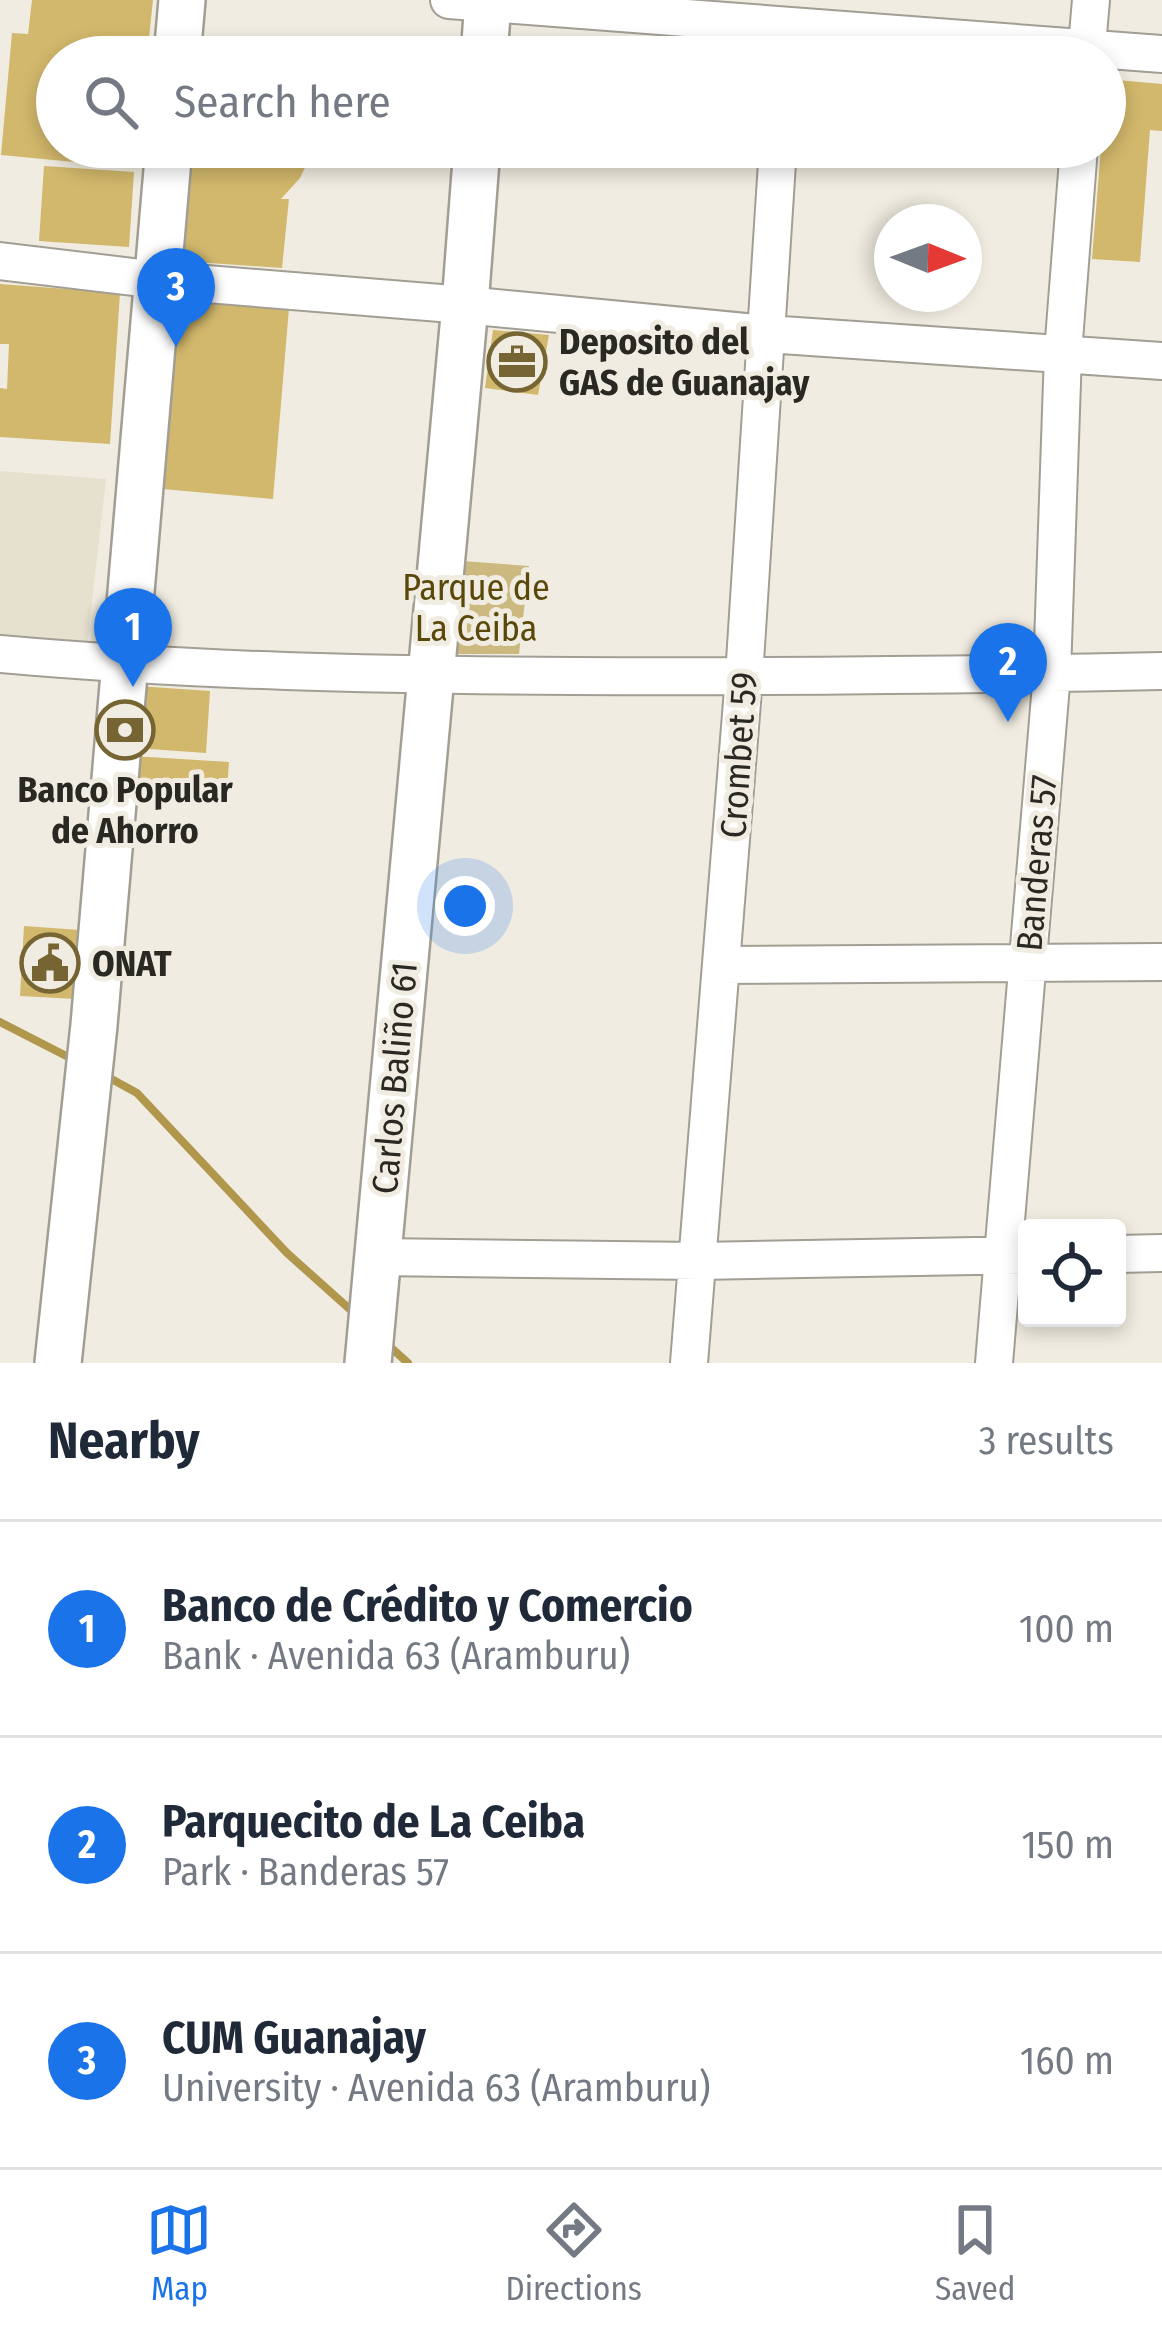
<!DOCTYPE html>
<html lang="en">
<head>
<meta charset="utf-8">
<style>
  :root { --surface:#fff; --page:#f6f6f7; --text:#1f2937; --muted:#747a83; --line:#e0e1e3; --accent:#1a73e8 }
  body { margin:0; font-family:"Fira Sans Condensed",sans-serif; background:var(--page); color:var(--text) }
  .controls { position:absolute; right:36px; bottom:36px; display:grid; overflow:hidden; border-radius:12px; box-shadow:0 6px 18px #0003 }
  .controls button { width:108px; height:108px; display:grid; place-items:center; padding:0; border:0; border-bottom:3px solid var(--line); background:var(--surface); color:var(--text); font:60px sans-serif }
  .compass { position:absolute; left:874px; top:204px; width:108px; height:108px; border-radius:50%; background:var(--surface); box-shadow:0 6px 18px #0003; rotate:91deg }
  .you { position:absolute; left:465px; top:906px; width:42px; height:42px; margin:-30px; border:9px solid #fff; border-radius:50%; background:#1a73e8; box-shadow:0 0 0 18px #1a73e833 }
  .badge { display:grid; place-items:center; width:78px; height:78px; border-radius:50%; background:var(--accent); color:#fff; font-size:39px; font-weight:700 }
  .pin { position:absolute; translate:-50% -99px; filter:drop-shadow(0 3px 6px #0008) }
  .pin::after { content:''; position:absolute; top:63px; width:42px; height:36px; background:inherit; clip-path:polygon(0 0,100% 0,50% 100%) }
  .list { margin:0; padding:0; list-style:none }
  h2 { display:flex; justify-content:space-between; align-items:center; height:156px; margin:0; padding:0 48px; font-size:51px }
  h2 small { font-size:39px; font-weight:400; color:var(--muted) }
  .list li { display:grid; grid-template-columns:78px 1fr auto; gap:36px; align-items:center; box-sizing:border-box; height:216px; padding:0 48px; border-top:3px solid var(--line) }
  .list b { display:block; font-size:45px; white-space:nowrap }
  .list p { margin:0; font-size:39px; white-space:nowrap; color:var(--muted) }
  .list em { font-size:39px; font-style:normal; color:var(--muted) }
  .icon { flex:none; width:66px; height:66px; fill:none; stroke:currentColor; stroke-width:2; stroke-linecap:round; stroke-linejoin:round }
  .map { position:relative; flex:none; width:1162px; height:1363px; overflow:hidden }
  .search { position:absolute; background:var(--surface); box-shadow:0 6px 18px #0003; left:36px; right:36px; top:36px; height:132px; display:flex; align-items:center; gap:30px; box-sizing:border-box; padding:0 42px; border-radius:66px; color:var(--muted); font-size:45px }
  .sheet { height:804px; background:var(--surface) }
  nav { display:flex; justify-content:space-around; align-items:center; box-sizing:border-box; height:168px; border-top:3px solid var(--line); background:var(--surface); font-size:33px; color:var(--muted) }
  nav a { display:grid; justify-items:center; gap:6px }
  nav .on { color:var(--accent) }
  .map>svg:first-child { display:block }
  .built { fill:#e6e0ce }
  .green { fill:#ccb980 }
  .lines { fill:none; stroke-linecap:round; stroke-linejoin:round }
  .stream { stroke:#b0974c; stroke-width:8 }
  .building { fill:#d2b86c }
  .minor-casing { stroke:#a29e94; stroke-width:40 }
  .major-casing { stroke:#a29e94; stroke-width:50 }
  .minor { stroke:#fff; stroke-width:36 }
  .major { stroke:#fff; stroke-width:45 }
  .labels { text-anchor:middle; stroke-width:10; stroke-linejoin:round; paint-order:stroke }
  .poi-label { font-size:36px; font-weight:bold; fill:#292823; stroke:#f0ece1; text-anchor:start }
  .park-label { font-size:36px; fill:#59480a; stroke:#f0ece1 }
  .street-label { font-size:36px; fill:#292823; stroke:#f0ece1 }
</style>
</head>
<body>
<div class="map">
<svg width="1162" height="1363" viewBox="0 0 1162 1363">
  <rect width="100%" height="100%" fill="#f0ece1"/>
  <path class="built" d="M0,471L106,479L87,645L0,639Z"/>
  <path class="green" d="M435,559L529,566L519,654H426Z"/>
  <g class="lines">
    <path class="stream" d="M0,1022L76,1061
      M106,1076L137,1093L287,1253L354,1313
      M387,1344L408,1363"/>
  </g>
  <path class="building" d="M32,0H153L147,57H57V147H139L137,168L1,155L12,33L28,34Z
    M1106,79L1162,84V131L1150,130L1140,262L1092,259L1101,147H1105Z
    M192,147H315L300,178L281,199H289L282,268L181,261Z
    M44,166L134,172L129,247L39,241Z
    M0,284L120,293L110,444L0,437V388L7,389L9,344H0Z
    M160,295L289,308L273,499L141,487Z
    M493,330L549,335L538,395L485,388Z
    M138,686L210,691L206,753L135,748Z
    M132,756L229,762L226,802L129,796Z
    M24,926L80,930L76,999L20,996Z"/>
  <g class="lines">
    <g class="minor-casing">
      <path id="minor" d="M449,0L1162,54
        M1086,57L1091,0
        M0,261L158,280L465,305L767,334L1162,361
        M0,654C190,671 381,675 572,676C768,677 965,675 1162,671
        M722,965L1162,962
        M1117,1254L1162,1253
        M377,1257L699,1261L1027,1255
        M689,1363L744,677L778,147
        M994,1363L1052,673L1063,353L1079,147"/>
    </g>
    <g class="major-casing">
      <path id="major" d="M177,57L182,0
        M484,57L488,0
        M58,1363L94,1025L169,147
        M368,1363L465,305L477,147"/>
    </g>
    <use href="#minor" class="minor"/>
    <use href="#major" class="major"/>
  </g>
  <defs>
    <g id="office-ring" transform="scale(3)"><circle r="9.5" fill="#f0ece1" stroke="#766533" stroke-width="1.5"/><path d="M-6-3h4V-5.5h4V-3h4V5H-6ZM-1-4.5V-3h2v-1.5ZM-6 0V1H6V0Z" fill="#766533"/></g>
    <g id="bank-ring" transform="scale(3)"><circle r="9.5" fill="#f0ece1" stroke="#766533" stroke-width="1.5"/><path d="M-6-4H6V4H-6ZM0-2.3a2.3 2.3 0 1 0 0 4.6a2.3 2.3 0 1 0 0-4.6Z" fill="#766533"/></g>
    <g id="civic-ring" transform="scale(3)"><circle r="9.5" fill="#f0ece1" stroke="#766533" stroke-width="1.5"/><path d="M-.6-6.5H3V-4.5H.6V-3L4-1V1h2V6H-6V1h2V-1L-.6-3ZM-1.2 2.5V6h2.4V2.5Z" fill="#766533"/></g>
  </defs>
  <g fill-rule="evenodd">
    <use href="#office-ring" x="517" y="362"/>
    <use href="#bank-ring" x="125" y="730"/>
    <use href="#civic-ring" x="50" y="963"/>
  </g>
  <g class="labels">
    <g class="poi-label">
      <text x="559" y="354">Deposito del<tspan x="559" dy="41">GAS de Guanajay</tspan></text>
      <text x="125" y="802" text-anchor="middle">Banco Popular<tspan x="125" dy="41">de Ahorro</tspan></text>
      <text x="92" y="976">ONAT</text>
    </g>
    <g class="park-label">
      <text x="476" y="600">Parque de<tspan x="476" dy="41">La Ceiba</tspan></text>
    </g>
    <g class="street-label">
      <text transform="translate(738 755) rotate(-86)" y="13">Crombet 59</text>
      <text transform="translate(1036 863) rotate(-85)" y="13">Banderas 57</text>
      <text transform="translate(394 1078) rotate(-85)" y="13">Carlos Baliño 61</text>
    </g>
  </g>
</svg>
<div class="controls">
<button><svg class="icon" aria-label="locate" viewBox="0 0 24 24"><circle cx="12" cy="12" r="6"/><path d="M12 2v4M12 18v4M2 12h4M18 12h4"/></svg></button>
</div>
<svg class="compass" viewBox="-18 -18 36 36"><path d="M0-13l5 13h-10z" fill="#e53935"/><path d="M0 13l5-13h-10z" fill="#747a83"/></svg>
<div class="you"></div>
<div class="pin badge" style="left:133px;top:687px">1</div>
<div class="pin badge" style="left:1008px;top:722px">2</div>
<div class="pin badge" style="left:176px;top:347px">3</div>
<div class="search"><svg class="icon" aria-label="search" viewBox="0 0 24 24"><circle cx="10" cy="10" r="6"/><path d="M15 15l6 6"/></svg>Search here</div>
</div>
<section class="sheet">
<h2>Nearby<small>3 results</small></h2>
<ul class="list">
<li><span class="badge">1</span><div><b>Banco de Crédito y Comercio</b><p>Bank · Avenida 63 (Aramburu)</p></div><em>100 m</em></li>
<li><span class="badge">2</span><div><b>Parquecito de La Ceiba</b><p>Park · Banderas 57</p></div><em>150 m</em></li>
<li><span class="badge">3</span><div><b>CUM Guanajay</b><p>University · Avenida 63 (Aramburu)</p></div><em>160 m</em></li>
</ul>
</section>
<nav>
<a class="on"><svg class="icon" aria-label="map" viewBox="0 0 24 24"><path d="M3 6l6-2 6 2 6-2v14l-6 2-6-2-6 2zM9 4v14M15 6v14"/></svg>Map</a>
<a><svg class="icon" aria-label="directions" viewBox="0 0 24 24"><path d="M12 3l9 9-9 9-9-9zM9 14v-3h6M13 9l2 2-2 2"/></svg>Directions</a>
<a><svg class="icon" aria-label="saved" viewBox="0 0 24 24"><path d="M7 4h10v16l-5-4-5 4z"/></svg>Saved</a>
</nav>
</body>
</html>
